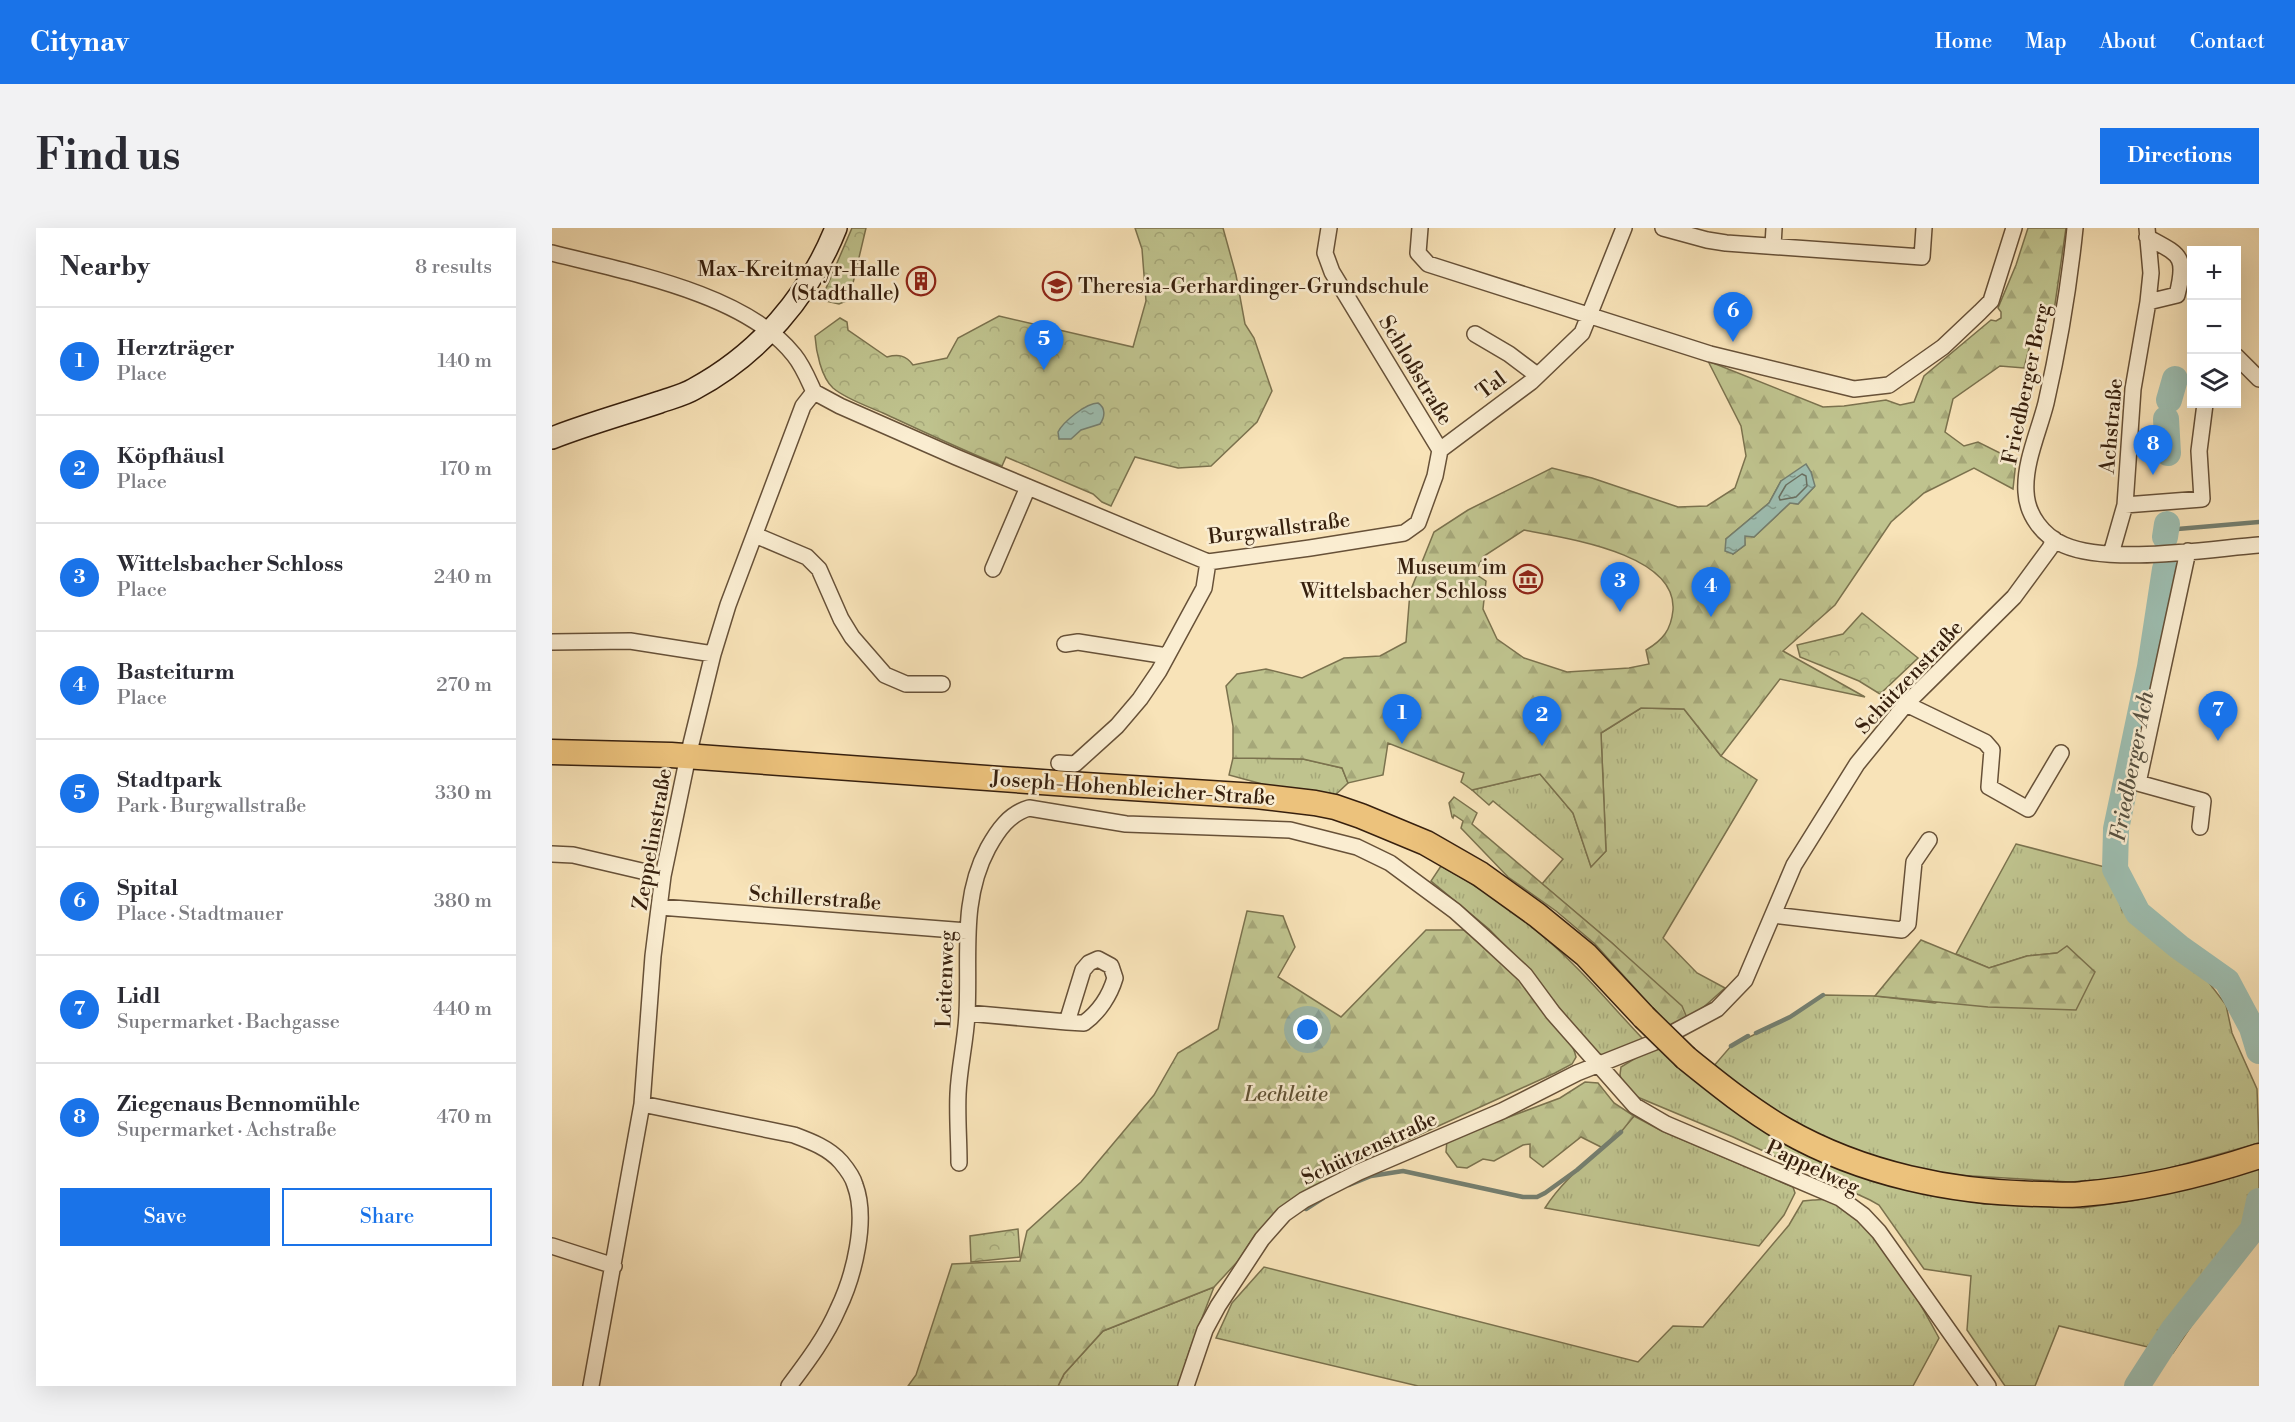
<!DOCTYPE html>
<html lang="en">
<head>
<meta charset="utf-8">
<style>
  :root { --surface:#fff; --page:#f2f2f3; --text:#2b2b33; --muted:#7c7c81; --line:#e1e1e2; --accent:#1a73e8 }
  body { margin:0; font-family:"Libre Bodoni",serif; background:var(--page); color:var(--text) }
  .controls { position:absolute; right:18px; top:18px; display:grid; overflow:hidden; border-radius:0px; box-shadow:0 6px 24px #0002 }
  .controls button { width:54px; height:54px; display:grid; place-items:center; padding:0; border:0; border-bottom:2px solid var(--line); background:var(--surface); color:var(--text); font:30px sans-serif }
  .you { position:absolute; left:756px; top:802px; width:21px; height:21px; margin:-15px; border:4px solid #fff; border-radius:50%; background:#1a73e8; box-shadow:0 0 0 9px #1a73e833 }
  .badge { display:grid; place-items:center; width:39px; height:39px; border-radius:50%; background:var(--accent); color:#fff; font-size:20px; font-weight:700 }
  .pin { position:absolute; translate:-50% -50px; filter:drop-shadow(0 2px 3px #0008) }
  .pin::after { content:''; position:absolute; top:32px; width:21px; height:18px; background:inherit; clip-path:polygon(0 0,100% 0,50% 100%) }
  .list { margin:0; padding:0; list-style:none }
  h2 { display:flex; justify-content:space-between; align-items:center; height:78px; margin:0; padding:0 24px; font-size:26px }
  h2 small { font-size:20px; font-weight:400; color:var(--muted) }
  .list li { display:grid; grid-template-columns:39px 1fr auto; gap:18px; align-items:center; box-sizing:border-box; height:108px; padding:0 24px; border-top:2px solid var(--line) }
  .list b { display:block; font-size:22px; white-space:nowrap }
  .list p { margin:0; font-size:20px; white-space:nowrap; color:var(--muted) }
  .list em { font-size:20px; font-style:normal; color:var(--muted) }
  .actions { display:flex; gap:12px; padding:18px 24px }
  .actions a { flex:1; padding:14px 0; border:2px solid var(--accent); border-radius:0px; text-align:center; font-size:21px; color:var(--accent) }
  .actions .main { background:var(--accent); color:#fff }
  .icon { flex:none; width:33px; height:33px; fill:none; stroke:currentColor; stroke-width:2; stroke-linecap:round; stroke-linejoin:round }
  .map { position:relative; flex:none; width:1707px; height:1158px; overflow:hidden; border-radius:0px }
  header { display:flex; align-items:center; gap:36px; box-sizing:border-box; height:84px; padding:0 30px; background:var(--accent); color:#fff }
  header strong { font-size:28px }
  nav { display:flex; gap:33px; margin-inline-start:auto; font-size:21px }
  .intro { display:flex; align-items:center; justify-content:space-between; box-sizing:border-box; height:144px; padding:0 36px }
  h1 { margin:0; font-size:42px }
  .button { padding:15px 27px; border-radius:0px; background:var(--accent); color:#fff; font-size:21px; font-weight:700 }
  main { display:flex; gap:36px; padding:0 36px }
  aside { flex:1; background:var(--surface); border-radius:0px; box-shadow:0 6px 24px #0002 }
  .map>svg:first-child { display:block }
  .grass { fill:url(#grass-tufts); stroke:#7b724e; stroke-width:1.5 }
  .forest { fill:url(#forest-firs); stroke:#7b724e; stroke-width:1.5; fill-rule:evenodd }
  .park { fill:url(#park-crowns); stroke:#7b724e; stroke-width:1.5 }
  .water { fill:url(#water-ripples); stroke:#747f70; stroke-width:1.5 }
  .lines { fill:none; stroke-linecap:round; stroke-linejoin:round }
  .shore { stroke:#6a6f60; stroke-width:1.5 }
  .stream { stroke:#747f70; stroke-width:4.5 }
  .river { stroke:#9dbeb1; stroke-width:26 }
  .street-casing { stroke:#675138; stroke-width:18 }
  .secondary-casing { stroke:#37200e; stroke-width:24 }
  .primary-casing { stroke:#37200e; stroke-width:27 }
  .street { stroke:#faedd1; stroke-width:15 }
  .secondary { stroke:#faedd1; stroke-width:21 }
  .primary { stroke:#ecc27c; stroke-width:24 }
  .primary-bridge-casing { stroke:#37200e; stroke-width:27; stroke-linecap:butt }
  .primary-bridge { stroke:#ecc27c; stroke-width:24 }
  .labels { text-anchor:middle; stroke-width:5; stroke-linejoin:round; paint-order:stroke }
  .poi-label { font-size:21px; fill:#37200e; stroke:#faedd1; text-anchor:end }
  .street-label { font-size:21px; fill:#37200e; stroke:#faedd1 }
  .park-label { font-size:21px; font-style:italic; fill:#605134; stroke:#faedd1 }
  .water-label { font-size:22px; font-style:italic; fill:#564f3f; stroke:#faedd1 }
</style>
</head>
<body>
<header>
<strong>Citynav</strong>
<nav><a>Home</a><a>Map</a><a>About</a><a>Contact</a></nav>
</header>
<div class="intro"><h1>Find us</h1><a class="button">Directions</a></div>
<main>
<aside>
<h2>Nearby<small>8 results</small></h2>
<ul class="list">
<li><span class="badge">1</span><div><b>Herzträger</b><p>Place</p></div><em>140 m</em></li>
<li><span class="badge">2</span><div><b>Köpfhäusl</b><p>Place</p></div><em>170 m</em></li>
<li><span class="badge">3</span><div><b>Wittelsbacher Schloss</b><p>Place</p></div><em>240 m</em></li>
<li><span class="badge">4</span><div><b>Basteiturm</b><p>Place</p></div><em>270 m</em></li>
<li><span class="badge">5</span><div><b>Stadtpark</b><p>Park · Burgwallstraße</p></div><em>330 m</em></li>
<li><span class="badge">6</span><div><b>Spital</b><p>Place · Stadtmauer</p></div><em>380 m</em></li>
<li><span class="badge">7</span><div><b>Lidl</b><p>Supermarket · Bachgasse</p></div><em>440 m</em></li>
<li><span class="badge">8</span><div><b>Ziegenaus Bennomühle</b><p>Supermarket · Achstraße</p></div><em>470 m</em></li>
</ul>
<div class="actions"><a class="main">Save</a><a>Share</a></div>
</aside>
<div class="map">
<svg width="1707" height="1158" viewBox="0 0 1707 1158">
  <defs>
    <pattern id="grass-tufts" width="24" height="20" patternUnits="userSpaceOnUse" patternTransform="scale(1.5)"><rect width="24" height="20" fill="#bfc38e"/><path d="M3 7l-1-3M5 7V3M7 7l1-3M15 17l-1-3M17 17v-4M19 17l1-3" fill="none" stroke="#a5a779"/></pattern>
    <pattern id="forest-firs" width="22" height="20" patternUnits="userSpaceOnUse" patternTransform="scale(1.5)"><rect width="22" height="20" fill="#bfc38e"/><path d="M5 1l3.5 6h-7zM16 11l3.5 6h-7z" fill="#a5a779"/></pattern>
    <pattern id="park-crowns" width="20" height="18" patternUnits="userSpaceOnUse" patternTransform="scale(1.5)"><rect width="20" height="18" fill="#bfc38e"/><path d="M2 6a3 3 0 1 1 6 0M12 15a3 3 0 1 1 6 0" fill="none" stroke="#a5a779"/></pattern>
    <pattern id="water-ripples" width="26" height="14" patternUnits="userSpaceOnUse" patternTransform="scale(1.5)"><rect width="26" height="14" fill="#9dbeb1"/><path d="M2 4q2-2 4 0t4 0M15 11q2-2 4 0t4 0" fill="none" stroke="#819a8e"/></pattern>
  </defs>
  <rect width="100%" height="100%" fill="#f8e3b8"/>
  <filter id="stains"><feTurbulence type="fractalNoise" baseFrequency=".00333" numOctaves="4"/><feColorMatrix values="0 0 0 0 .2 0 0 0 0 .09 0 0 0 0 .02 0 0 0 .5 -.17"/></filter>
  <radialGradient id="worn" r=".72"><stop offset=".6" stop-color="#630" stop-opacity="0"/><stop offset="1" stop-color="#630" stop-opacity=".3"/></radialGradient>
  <path class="grass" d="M1089,480L1132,481L1169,528L1205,552L1111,710L1145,745L1173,760L1145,785L1135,790L1060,715L990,656L1011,631L941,573L937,577L920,562L988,546L1021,585L1039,638L1054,623L1049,505Z
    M681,530L751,531L790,540L796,555L779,571L714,561L710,556L677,547Z
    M1464,616L1557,640L1570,682L1655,752L1674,777L1680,805L1705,861L1707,915L1586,949L1518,954L1404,947L1364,940L1298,922L1235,891L1160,840L1179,818L1238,789L1271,767L1323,768L1383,775L1505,725L1475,728L1437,740L1404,726Z
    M889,638C939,665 985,699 1025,740C1048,763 1069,788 1091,811L1051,827L1044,825L974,739L937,701L879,653Z
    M1105,817L1125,837L1175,878L1226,909L1356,961L1432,976L1531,980L1585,972L1707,940V998L1621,1125L1507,1098L1483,1158H1453L1415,1102L1419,1048L1372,1041L1327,977L1318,972L1181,909L1083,868L1070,855L1068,847L1069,839Z
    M1082,888L1110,903L1241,959L1243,965L1232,987L1207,1018L993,980C1016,943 1055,921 1082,888Z
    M1261,972C1266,972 1271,971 1275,972C1319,985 1366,1071 1387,1110L1361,1158H866L664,1110L680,1075L712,1039L1086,1134L1121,1098L1151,1099L1237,997L1251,973Z
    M662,1059L638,1121L627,1158H506L512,1146L551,1103Z"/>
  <path class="forest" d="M1476,0H1514L1502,83L1486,86L1472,140L1448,138L1401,171L1393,204L1412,218L1426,214L1464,233L1461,261L1422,240L1372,265L1339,294L1283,377L1231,423L1313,469L1228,451L1169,528L1132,481L1089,480L1049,505L1054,623L1039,639L1021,585L988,546L920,562L909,554L912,545L836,515L831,547L796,555L790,540L751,531L681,530V498L674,458L685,446L714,441L750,450L792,430L828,428L854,414L858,364L882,304L916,282L1000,240L1040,250L1126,279L1155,278L1183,260L1194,228L1189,198L1156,133L1271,179L1292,178L1334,172L1348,177L1362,174L1372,148L1439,92L1444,93L1449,90V84L1446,80L1464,37ZM1259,244L1262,259L1246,276L1238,275L1202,309L1192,307L1193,317L1181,326L1174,311L1217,275L1229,253ZM972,302C1012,310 1125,325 1121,382C1119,402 1111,412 1094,422L1097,436L1077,440L1015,444L972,430L945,411L931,381L934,353L922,345L932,328Z
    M902,569L925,585L920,596L1060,715L1130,778L1135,790L1117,798L1043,716L1004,683L956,649L909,600L911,593L902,587L901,590L900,589L897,575Z
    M695,683L731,688L743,719L726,749L789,789L874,702H915C942,728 1017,795 1024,829L1020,836L1003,845L803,936L749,965L703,1007L686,1033L662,1059L551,1103L512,1146L506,1158H356L364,1147L400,1036L468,1033L475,1003L529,954L602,867L626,825L666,801Z
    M1369,712L1437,740L1475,728L1505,725L1515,718L1543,744L1524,782L1436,779L1323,768Z
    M1033,854L1046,855L1062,875L1082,888L1069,904L1051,920L1029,909L991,939L978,929V916L971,917L942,933L931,931L915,940L905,939L894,924L895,912L1008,870Z"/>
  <path class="park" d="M300,0H314L297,72L287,76L269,72Z
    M583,0H671L684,47L693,96L702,110L720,163L705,194L659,238L626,240L583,229L559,278L550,274L541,266L454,229L450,238C410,222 370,203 331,185C315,178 294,171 281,160C269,149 264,123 263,108L288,90L295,94L296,102L335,129C346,126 354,127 361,137L395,130L406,110L447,88L581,119L594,73L590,21Z
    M1310,385L1366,430L1328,466L1307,453L1248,429L1245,417L1291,406Z
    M466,1001L468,1029L419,1034L418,1008Z"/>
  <path class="water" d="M546,175C554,180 553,189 548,196L529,202L519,211H507L506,204C511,194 534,175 546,175Z
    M1254,236L1259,244L1263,258L1246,276L1238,275L1202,309L1193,308V317L1181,326L1173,323L1174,311L1217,275L1229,253Z"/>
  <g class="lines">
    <path class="shore" d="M1250,246L1254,248L1255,258L1244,269L1228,272L1227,269L1234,257Z"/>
    <path class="stream" d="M1614,302L1707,294
      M1204,805L1238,789L1271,767
      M1179,818L1196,808
      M797,957L819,948L851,943L971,969H985L993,965L1025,942L1069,904
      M754,981L771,970"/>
    <path class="river" d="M1617,172L1623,151
      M1614,191L1616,225
      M1613,309L1615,296
      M1613,341L1598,439L1564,601L1563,641L1586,685L1627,719L1675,753L1700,800L1707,823
      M1585,1158L1621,1102L1701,1001L1707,973"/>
    <g class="street-casing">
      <path id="street" d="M868,0L866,25L876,36L1158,126L1302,161L1337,157L1391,119L1428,84L1439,73L1462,0
        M1111,0L1155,12L1174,15L1370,29L1372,0
        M1523,0C1517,59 1507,118 1494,175C1487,203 1472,235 1474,264C1475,287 1491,308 1512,317C1558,337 1656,321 1707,317
        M1595,9C1628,27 1635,27 1625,67L1596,74
        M1221,18L1222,0
        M0,25C74,44 193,65 242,127C251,138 256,151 262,164
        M923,106L957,126L985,147
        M1684,128L1707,151
        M262,164L288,178L404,229L656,334L758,320L852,305L866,295L883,248L888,222L780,44L773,25L777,0
        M888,222L979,154L1030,105L1072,0
        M1573,277L1650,271L1647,223L1653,176
        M203,307L255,329L267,341L289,391L300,409L333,447L354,456H390
        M1636,323L1586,555L1651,573L1648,599
        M1559,326L1573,277L1581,161L1596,74L1599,45L1595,0
        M441,341L476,259
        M0,414L78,413L161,426
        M513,416L526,414L615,428
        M1354,476L1433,514L1440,522L1437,559L1476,581L1509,525
        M507,535L523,536L565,498L588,471L607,443L652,360L656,334
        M0,626L21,627L111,648
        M108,679L415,703
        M1221,687L1350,702L1356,696L1362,634L1377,612
        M415,785L515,794L532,795C547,784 558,767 563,750L559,738L546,731L537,735L531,742L515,794
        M1122,804L1165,781L1193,752L1242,637L1305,536L1354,476L1462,369L1498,320L1502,311
        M90,876L242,907C258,913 277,920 289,934C294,940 301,949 303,957C316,992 302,1048 286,1081C274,1109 255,1134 237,1158
        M407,935C407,912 405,889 406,866C407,839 414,812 415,785C418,728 408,672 436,620C446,602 457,586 477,580L574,596L738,602L805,619L838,635L903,683L932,709L973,747L1001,785L1083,878L1114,896L1288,970L1311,987L1327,1004L1436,1158
        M0,1018L62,1038
        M39,1158L90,876L101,728L111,648L136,528L161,426L176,377L251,178L262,164
        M634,1158L653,1102L666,1078L710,1011L732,986L752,972L807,944L950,883L1025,845L1103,814"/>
    </g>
    <g class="secondary-casing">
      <path id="secondary" d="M0,210C36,196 72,186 108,174C119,170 132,167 142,161C207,126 257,68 284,0"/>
    </g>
    <g class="primary-casing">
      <path id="primary" d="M0,524L119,527L517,556L704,568L763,575L783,579L809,588L874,615L928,646L985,687L1034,727L1092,789
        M1134,830C1165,855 1197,881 1233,902C1310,946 1401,965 1489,966C1503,966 1517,968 1530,966C1590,961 1650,947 1707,928"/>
    </g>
    <use href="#street" class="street"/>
    <use href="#secondary" class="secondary"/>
    <use href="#primary" class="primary"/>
    <g class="primary-bridge-casing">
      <path id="primary-bridge" d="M1092,789L1134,830"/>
    </g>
    <use href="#primary-bridge" class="primary-bridge"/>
  </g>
  <defs>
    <g id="building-ring" transform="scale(1.5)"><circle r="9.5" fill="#faedd1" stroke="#8f2418" stroke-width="1.5"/><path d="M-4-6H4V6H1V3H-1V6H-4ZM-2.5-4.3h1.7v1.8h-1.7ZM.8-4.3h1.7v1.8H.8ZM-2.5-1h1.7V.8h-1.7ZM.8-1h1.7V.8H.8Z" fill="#8f2418"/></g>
    <g id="school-ring" transform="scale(1.5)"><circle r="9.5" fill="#faedd1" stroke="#8f2418" stroke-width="1.5"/><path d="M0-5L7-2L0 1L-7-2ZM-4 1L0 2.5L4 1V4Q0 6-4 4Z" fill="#8f2418"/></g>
    <g id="museum-ring" transform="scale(1.5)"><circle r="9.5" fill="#faedd1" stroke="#8f2418" stroke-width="1.5"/><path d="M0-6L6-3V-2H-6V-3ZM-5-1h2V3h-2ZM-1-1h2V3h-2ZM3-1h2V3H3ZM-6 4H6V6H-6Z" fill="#8f2418"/></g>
  </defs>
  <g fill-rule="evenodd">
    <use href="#building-ring" x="369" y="53"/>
    <use href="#school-ring" x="505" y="58"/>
    <use href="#museum-ring" x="976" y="351"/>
  </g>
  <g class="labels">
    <g class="poi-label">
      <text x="348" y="48">Max-Kreitmayr-Halle<tspan x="348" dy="24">(Stadthalle)</tspan></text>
      <text x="526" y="65" text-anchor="start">Theresia-Gerhardinger-Grundschule</text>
      <text x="955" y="346">Museum im<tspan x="955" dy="24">Wittelsbacher Schloss</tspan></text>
    </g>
    <g class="street-label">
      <text transform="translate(864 142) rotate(59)" y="7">Schloßstraße</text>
      <text transform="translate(1474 156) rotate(-78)" y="7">Friedberger Berg</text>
      <text transform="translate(939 157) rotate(-37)" y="7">Tal</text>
      <text transform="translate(1559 198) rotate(-85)" y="7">Achstraße</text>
      <text transform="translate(727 300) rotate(-7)" y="7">Burgwallstraße</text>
      <text transform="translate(1357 449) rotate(-47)" y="7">Schützenstraße</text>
      <text transform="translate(581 560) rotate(4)" y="7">Joseph-Hohenbleicher-Straße</text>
      <text transform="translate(100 611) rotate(-80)" y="7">Zeppelinstraße</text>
      <text transform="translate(263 670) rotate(4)" y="7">Schillerstraße</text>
      <text transform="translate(393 751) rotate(-88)" y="7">Leitenweg</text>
      <text transform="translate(817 920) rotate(-25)" y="7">Schützenstraße</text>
      <text transform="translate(1261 939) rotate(25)" y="7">Pappelweg</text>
    </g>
    <g class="park-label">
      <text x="734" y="873">Lechleite</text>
    </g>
    <g class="water-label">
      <text transform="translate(1579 538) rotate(-79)" y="8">Friedberger Ach</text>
    </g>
  </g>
  <rect width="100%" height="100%" filter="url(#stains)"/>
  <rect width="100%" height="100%" fill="url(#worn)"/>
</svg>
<div class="controls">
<button>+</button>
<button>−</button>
<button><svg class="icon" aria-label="layers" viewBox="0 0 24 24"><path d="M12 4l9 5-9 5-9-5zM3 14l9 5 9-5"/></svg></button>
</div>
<div class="you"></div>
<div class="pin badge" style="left:850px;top:516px">1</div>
<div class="pin badge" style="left:990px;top:518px">2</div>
<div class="pin badge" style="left:1068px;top:384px">3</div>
<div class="pin badge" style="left:1159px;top:389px">4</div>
<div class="pin badge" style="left:492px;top:142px">5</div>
<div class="pin badge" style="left:1181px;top:114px">6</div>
<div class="pin badge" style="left:1666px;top:513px">7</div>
<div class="pin badge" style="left:1601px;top:247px">8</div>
</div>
</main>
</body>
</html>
